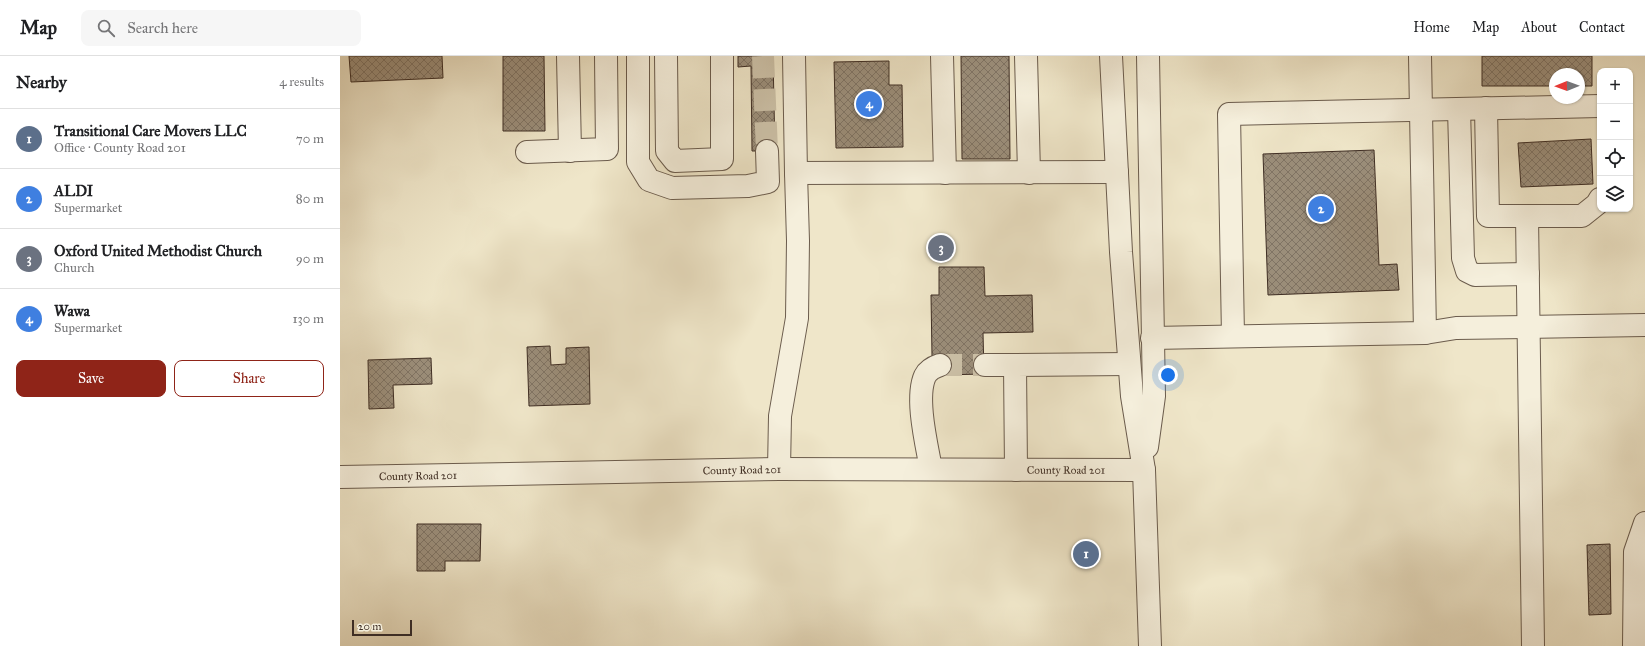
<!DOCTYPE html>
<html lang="en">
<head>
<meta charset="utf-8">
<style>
  :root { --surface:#fff; --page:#f6f6f6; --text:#202124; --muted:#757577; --line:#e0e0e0; --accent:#8f2418 }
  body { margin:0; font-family:"IM FELL Great Primer",serif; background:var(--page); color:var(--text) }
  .controls { position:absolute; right:12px; top:12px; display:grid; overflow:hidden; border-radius:8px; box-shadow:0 1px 3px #0004 }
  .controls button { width:36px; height:36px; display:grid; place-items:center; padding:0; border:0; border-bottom:1px solid var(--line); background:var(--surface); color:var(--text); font:20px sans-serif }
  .compass { position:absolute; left:1209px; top:12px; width:36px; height:36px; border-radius:50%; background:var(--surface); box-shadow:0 1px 3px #0004; rotate:269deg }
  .scale { position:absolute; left:12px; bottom:10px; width:60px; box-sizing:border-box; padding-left:4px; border:2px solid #3f2e24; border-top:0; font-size:11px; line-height:14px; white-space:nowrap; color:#3f2e24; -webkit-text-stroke:3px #f5efdc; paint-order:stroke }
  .you { position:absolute; left:828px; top:319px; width:14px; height:14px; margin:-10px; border:3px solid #fff; border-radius:50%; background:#1a73e8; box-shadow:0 0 0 6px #1a73e833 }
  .badge { display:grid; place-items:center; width:26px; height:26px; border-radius:50%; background:var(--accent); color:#fff; font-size:13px; font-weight:700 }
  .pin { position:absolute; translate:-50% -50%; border:2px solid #fff; box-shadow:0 1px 4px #0006 }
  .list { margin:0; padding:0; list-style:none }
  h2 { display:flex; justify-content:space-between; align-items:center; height:52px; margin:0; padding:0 16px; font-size:17px }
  h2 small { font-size:13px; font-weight:400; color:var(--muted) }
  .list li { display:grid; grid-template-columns:26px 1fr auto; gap:12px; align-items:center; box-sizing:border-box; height:60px; padding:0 16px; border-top:1px solid var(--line) }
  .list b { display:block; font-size:15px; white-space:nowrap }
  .list p { margin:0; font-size:13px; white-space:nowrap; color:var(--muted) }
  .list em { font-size:13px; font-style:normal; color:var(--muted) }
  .actions { display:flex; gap:8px; padding:12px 16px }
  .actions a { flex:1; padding:9px 0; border:1px solid var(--accent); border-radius:8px; text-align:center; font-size:14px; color:var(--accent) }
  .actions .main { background:var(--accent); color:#fff }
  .icon { flex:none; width:22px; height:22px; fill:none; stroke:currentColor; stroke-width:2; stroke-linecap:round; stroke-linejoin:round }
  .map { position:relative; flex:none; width:1305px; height:590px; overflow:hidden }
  header { display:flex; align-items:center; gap:24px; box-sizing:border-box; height:56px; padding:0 20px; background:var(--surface); border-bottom:1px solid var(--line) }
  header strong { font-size:19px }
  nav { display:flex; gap:22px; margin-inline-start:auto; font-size:14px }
  .search { width:280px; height:36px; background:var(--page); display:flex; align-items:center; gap:10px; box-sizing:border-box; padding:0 14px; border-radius:8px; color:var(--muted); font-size:15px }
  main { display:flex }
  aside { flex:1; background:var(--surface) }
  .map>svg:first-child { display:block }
  .building { fill:url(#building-cross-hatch); stroke:#3f2e24 }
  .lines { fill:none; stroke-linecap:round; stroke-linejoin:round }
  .minor-tunnel { stroke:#ccc1a8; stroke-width:22; stroke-dasharray:22 11; stroke-linecap:butt }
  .minor-casing { stroke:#6b5c4d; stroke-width:24 }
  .minor { stroke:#f5efdc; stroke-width:22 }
  .labels { text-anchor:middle; stroke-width:3; stroke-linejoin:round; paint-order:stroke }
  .street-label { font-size:11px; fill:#3f2e24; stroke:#f5efdc }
</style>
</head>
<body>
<header>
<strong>Map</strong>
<div class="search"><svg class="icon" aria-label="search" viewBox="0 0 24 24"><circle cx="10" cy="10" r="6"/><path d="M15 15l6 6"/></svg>Search here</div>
<nav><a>Home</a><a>Map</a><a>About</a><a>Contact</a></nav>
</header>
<main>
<aside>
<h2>Nearby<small>4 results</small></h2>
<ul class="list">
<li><span class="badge" style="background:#5c6f8a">1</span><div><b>Transitional Care Movers LLC</b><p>Office · County Road 201</p></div><em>70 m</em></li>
<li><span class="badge" style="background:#3f7fe0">2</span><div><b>ALDI</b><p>Supermarket</p></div><em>80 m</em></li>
<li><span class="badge" style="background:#6b7280">3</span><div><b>Oxford United Methodist Church</b><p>Church</p></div><em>90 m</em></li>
<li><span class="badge" style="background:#3f7fe0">4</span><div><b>Wawa</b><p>Supermarket</p></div><em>130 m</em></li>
</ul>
<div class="actions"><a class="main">Save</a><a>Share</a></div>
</aside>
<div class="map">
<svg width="1305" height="590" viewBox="0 0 1305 590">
  <defs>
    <pattern id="building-cross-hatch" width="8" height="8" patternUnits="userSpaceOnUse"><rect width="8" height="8" fill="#9b8e7a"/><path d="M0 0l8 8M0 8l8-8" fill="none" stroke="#807464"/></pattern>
  </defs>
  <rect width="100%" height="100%" fill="#efe6c9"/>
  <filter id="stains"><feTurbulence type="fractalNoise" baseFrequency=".005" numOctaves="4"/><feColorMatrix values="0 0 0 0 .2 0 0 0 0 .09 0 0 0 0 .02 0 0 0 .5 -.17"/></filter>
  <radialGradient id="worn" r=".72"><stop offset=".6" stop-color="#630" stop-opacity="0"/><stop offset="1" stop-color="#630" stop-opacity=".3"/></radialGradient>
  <path class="building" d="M9,0H102L103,22L11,26Z
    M163,0H204L205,75H163Z
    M398,0H433L435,95H412L411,10L398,11Z
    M621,0H669L670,103H622Z
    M1142,0H1252V30H1239V18H1215V30H1142Z
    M549,5V29H562L563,91L496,92L494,6Z
    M1251,83L1253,128L1181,131L1178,87Z
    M1034,94L1039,209L1057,208L1059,234L928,239L923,98Z
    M599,211H644L645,240L692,239L693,276L643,277L644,318L601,319L600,299L592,300L591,239H599Z
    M210,290L211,309L226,308V292L249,291L250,348L189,350L187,291Z
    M91,302L92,328L53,329L54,352L29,353L28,304Z
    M77,468H141L140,505H105V515H77Z
    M1270,488L1271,558L1249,559L1247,489Z"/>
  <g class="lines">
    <path class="minor-tunnel" d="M423,0L427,95
      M600,309H645"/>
    <g class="minor-casing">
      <g id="minor">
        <path d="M228,0L230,95"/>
        <path d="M298,0V106L309,124L332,132L408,130L428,126L427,95"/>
        <path d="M326,0L327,95L335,105L382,103V0"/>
        <path d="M454,0L456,117L777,116"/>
        <path d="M602,0L605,117"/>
        <path d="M686,0L689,117"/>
        <path d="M771,0L781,196L792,340L804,414L810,590"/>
        <path d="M1080,0L1085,277"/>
        <path d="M1146,52L1148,160H1242L1257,148L1260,143"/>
        <path d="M1119,53L1123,202L1127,215L1135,219L1188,218"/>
        <path d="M187,96L267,93L266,0"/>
        <path d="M1187,160L1193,590"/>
        <path d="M893,280L889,58L1260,50"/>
        <path d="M812,282L1085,277L1116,272L1305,269"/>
        <path d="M645,309H675"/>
        <path d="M807,391L814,340L808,0"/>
        <path d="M439,413L440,360L457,262L458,185L456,117"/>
        <path d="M591,413C587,390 575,342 585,320C588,314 594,311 600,309"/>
        <path d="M676,414L675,309L789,308"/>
        <path id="s1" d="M0,421L439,413L804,414"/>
        <path d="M1294,590L1295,496L1305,467"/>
      </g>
    </g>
    <use href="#minor" class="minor"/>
  </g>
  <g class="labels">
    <g class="street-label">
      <text dy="4" stroke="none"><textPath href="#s1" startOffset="402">County Road 201</textPath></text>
      <text dy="4" stroke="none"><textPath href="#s1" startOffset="726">County Road 201</textPath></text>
      <text dy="4" stroke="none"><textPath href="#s1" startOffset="78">County Road 201</textPath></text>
    </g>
  </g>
  <rect width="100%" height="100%" filter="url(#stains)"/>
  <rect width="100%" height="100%" fill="url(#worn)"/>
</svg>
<div class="controls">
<button>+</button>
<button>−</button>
<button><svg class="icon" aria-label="locate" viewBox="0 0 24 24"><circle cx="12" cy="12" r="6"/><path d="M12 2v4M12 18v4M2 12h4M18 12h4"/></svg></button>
<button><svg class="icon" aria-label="layers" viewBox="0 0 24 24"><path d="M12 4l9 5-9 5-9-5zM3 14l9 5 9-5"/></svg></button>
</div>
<svg class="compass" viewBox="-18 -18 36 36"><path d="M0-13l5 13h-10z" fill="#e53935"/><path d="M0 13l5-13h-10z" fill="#757577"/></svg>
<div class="scale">20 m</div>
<div class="you"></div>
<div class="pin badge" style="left:746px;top:498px;background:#5c6f8a">1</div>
<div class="pin badge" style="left:981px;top:153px;background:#3f7fe0">2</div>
<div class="pin badge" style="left:601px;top:192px;background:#6b7280">3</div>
<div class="pin badge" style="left:529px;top:48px;background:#3f7fe0">4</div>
</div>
</main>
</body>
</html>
